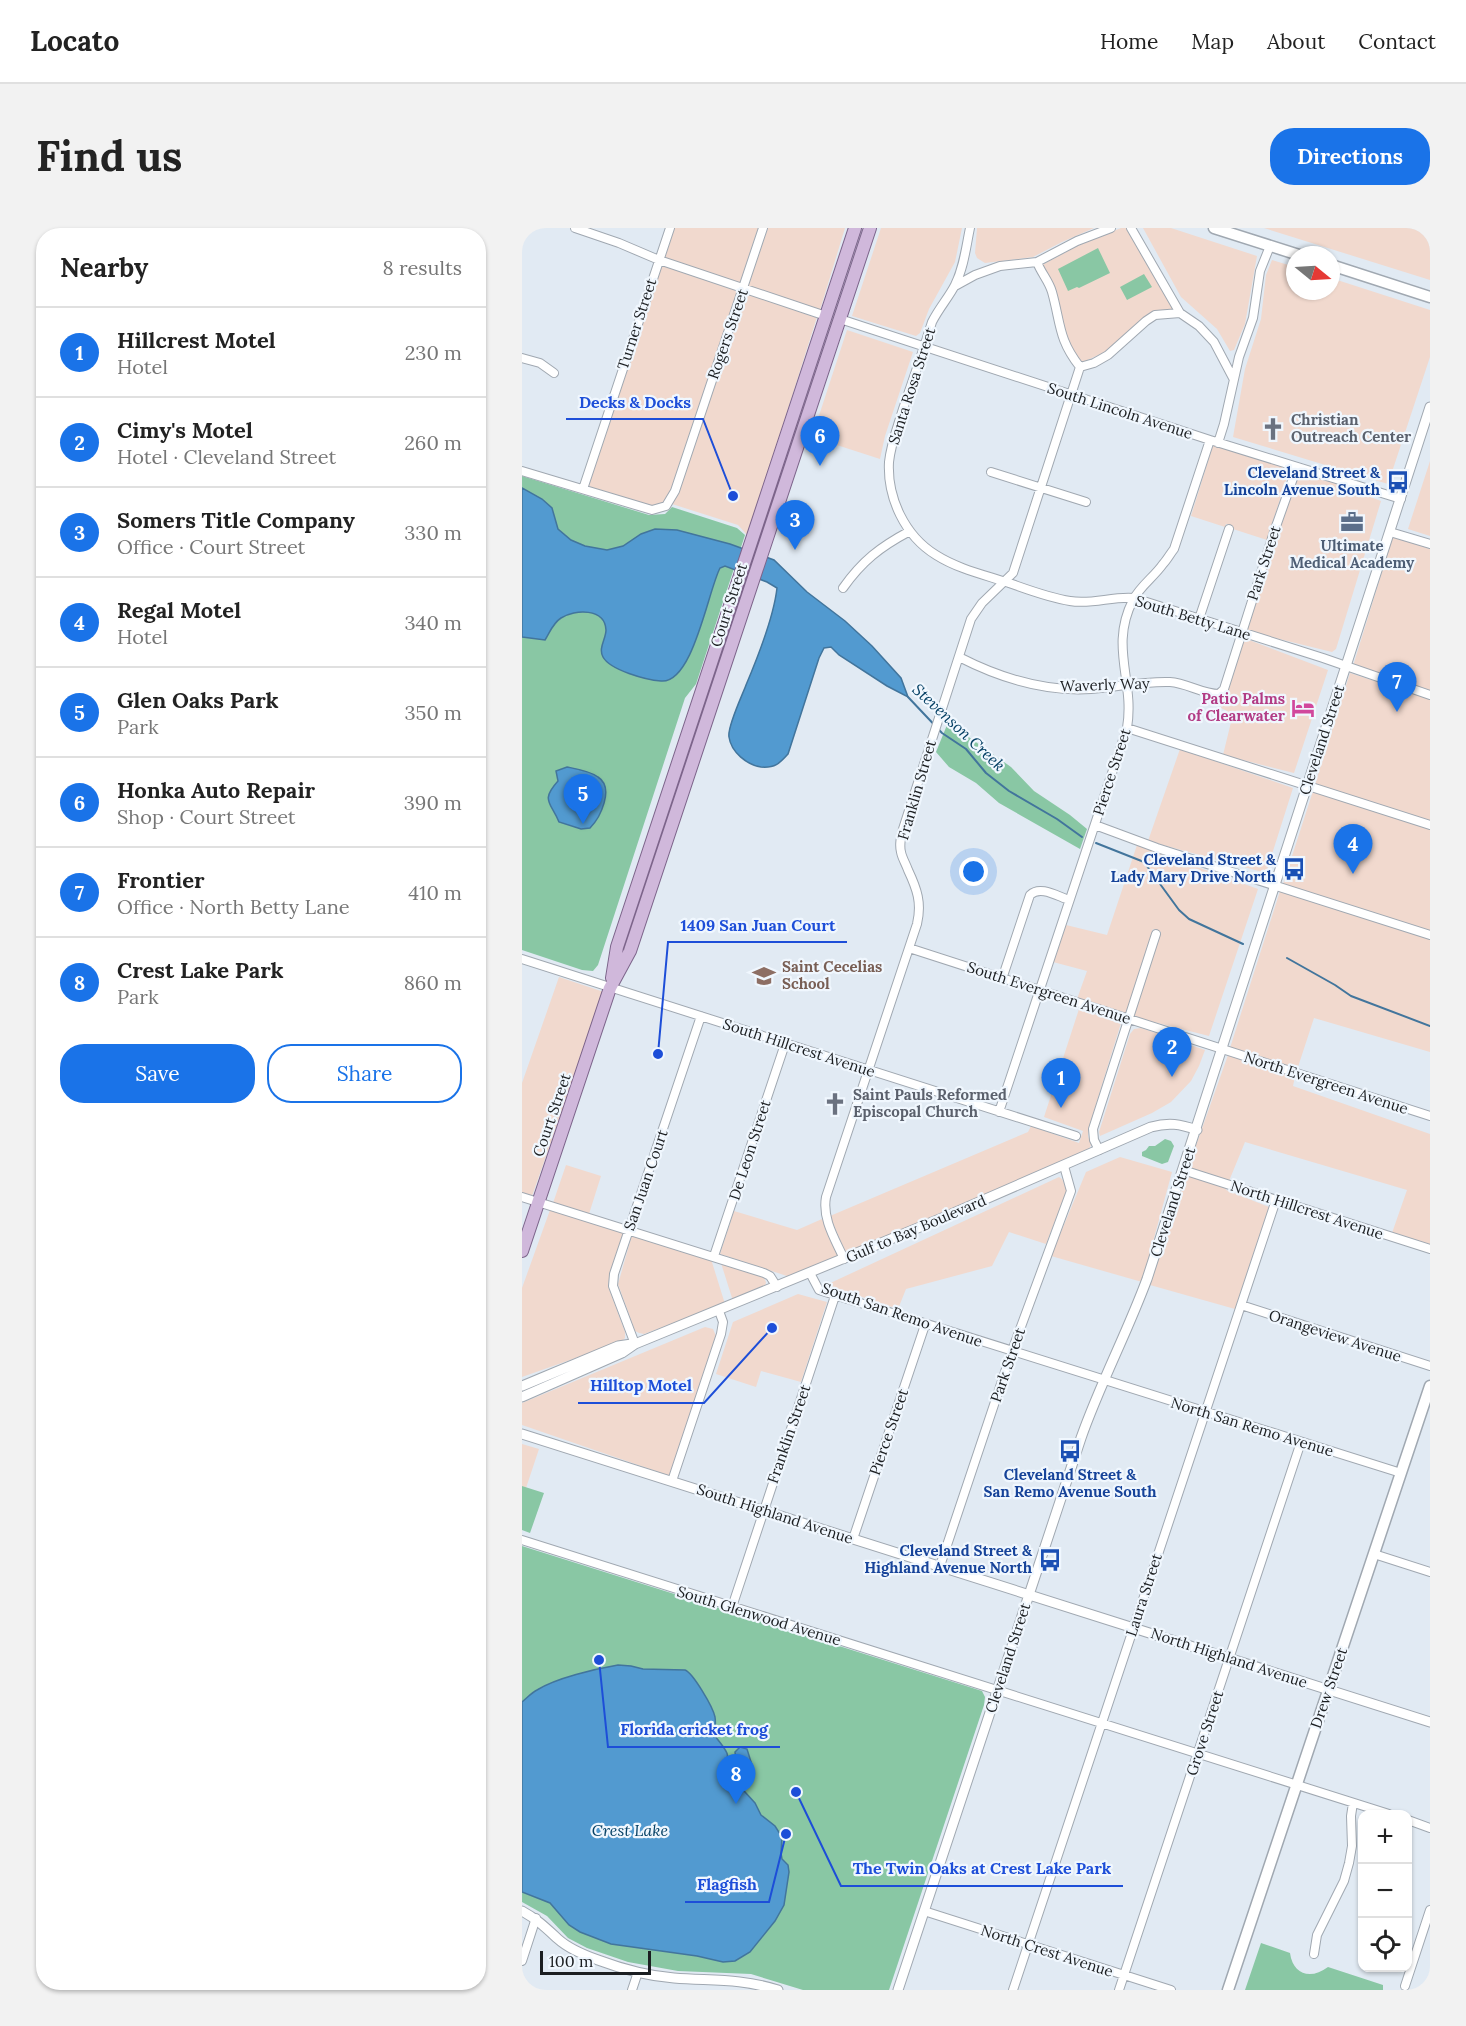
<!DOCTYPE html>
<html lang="en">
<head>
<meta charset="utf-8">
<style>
  :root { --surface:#fff; --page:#f2f2f2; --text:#222; --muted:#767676; --line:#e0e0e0; --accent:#1a73e8 }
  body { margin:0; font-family:Lora,serif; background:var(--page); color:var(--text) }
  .controls { position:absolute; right:18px; bottom:18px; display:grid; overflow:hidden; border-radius:12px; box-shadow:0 2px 4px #0004 }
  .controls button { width:54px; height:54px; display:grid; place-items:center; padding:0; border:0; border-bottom:2px solid var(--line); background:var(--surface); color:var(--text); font:30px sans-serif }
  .compass { position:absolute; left:764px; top:18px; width:54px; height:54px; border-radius:50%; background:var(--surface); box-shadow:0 2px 4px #0004; rotate:108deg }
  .scale { position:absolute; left:18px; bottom:15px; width:111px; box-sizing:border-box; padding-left:6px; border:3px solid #1b1e21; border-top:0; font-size:16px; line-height:21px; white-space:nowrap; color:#1b1e21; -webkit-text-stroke:4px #f0f7fe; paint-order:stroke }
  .you { position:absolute; left:452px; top:644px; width:21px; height:21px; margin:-15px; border:4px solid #fff; border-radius:50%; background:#1a73e8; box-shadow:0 0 0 9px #1a73e833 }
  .badge { display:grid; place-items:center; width:39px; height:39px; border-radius:50%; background:var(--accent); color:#fff; font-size:20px; font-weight:700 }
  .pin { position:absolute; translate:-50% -50px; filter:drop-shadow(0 2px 3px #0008) }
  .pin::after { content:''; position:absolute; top:32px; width:21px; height:18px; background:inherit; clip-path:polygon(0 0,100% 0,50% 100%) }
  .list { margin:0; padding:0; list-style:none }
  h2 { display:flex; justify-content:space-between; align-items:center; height:78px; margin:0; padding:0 24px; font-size:26px }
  h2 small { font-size:20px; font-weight:400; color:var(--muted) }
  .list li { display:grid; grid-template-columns:39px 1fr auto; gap:18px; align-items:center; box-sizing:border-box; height:90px; padding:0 24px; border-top:2px solid var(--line) }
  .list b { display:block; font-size:22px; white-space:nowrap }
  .list p { margin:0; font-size:20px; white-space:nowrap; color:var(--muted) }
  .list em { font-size:20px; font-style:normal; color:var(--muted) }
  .actions { display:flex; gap:12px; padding:18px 24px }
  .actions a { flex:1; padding:14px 0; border:2px solid var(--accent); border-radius:24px; text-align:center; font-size:21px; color:var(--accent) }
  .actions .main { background:var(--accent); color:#fff }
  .icon { flex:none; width:33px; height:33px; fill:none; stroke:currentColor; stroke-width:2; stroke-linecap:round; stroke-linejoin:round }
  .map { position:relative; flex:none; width:908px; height:1762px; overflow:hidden; border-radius:24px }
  header { display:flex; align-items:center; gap:36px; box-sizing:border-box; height:84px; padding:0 30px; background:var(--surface); border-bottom:2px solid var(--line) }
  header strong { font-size:28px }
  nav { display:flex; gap:33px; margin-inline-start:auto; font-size:21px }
  .intro { display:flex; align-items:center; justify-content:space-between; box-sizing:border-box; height:144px; padding:0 36px }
  h1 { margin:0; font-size:42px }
  .button { padding:15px 27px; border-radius:24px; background:var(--accent); color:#fff; font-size:21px; font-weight:700 }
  main { display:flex; gap:36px; padding:0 36px }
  aside { flex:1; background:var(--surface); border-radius:24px; box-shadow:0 2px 4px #0004 }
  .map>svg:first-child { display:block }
  .commercial { fill:#f1d9ce }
  .green { fill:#89c7a4 }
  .water { fill:#529ad0; stroke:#42759c; stroke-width:1.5 }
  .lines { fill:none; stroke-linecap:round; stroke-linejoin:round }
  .stream { stroke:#42759c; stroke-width:2 }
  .minor-casing { stroke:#a0a8b1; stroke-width:10 }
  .tertiary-casing { stroke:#a0a8b1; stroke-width:11 }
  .secondary-casing { stroke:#a0a8b1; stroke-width:13 }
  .primary-casing { stroke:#7c648a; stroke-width:14 }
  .minor { stroke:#fff; stroke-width:8 }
  .tertiary { stroke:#fff; stroke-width:9 }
  .secondary { stroke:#fff; stroke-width:10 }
  .primary { stroke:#d0b8db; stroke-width:12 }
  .labels { text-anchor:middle; stroke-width:4.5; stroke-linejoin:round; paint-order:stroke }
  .street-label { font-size:15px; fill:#1b1e21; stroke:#f0f7fe }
  .worship-label { font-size:15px; font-weight:bold; fill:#5b616d; stroke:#f0f7fe; text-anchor:start }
  .transit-label { font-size:15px; font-weight:bold; fill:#164399; stroke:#f0f7fe; text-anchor:end }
  .service-label { font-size:15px; font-weight:bold; fill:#4e5e75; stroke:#f0f7fe }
  .hotel-label { font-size:15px; font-weight:bold; fill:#b23c85; stroke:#f0f7fe; text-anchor:end }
  .education-label { font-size:15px; font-weight:bold; fill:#785e54; stroke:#f0f7fe; text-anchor:start }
  .water-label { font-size:16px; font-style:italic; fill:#064165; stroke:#f0f7fe }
  .leader { fill:none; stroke:#1d4ed8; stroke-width:2 }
  .callout-dot { fill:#1d4ed8; stroke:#f0f7fe; stroke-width:2 }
  .callout-label { font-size:16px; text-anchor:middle; font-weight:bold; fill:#1d4ed8; stroke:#f0f7fe; stroke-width:4.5; stroke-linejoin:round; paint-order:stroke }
</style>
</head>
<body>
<header>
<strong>Locato</strong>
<nav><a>Home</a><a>Map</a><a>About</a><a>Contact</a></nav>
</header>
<div class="intro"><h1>Find us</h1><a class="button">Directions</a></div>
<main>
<aside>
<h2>Nearby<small>8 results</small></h2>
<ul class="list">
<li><span class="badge">1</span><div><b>Hillcrest Motel</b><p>Hotel</p></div><em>230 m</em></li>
<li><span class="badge">2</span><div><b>Cimy's Motel</b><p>Hotel · Cleveland Street</p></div><em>260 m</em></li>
<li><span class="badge">3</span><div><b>Somers Title Company</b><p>Office · Court Street</p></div><em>330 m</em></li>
<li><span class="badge">4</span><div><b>Regal Motel</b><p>Hotel</p></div><em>340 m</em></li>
<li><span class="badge">5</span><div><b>Glen Oaks Park</b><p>Park</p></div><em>350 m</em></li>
<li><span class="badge">6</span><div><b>Honka Auto Repair</b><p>Shop · Court Street</p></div><em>390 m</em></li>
<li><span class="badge">7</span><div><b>Frontier</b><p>Office · North Betty Lane</p></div><em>410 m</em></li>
<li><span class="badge">8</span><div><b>Crest Lake Park</b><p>Park</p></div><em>860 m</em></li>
</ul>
<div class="actions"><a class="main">Save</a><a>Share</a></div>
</aside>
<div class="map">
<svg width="908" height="1762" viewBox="0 0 908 1762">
  <rect width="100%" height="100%" fill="#e1eaf3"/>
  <path class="commercial" d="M152,0H236L218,55L142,30Z
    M246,0H323L298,82L226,58Z
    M359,0H440L433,34L407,81L398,105L394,108L330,88Z
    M455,0H572L540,14L511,29L463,35L455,30L453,25Z
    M599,0H605L651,81L632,84L621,90L583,124L559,135L544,109L534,61L520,37L557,17Z
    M621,0H649L735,28L723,96L712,122L708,123L695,101L659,69Z
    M742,0H908V52Z
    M750,32L773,39V63H809V50L908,82V129L866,256L711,209L723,141L739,91L744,47Z
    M140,37L216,63L149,261L141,275L129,278L66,259Z
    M224,65L295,89L226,308L216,297L150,276L157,264Z
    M325,102L391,124L363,208L358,231L290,209Z
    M691,217L768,240L745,312L711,301V298L704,296L703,299L669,288Z
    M908,233V308L886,301Z
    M777,242L859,273L814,421L810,424L725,403Z
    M871,308L908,321V462L831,438Z
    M722,410L806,442L772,545L701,527L711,486L699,480Z
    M828,445L908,471V593L793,556Z
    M658,521L771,560L744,645L626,613Z
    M791,563L908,600V703L761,656Z
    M615,617L736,661L687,808L612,789L639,704L631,701L604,786L555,771L565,743L531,734L544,697L585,707Z
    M758,663L908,711V824L792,790L775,842L708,820Z
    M37,749L82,764L10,968L0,965V855Z
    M557,781L599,795L567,899L566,908L569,917L567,921L324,1026L308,988L506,904L509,898L557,915L561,903L522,889Z
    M619,800L683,822L677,838L669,853L649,874L630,885L578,908L577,904L608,806L612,801Z
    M706,827L773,849L771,858L908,906V1017L870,1005L885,962L723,914L707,953L666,940Z
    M598,929L650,944L620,1054L529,1028L564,944Z
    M44,937L79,948L67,986L31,975Z
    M664,947L705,960L704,962L747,979L713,1081L628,1057Z
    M537,949L540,951L545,962L524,1016L487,1004L470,1038L384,1061L376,1081L304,1057Z
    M28,982L101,1005L88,1045L86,1058L103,1104V1110L99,1114L0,1149V1060Z
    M212,983L275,1002L300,991L317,1029L268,1049L198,1026Z
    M110,1007L189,1031L203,1076L122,1106L117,1105L113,1103L96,1056Z
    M199,1035L241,1048L244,1054L243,1059L211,1073Z
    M276,1066L305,1074L279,1154L239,1143L234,1159L194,1146L211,1094Z
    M183,1099L191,1101L194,1108L148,1248L0,1197V1175Z
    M0,1216L17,1221L4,1260L0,1258Z"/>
  <path class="green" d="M576,20L588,45L557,60L555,59L546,63L536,41Z
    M622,46L630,59L605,72L598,59Z
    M0,248L127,287L143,286L150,279L215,300L223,307L174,456L163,470L76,737L71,743L60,742L0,722Z
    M425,497L441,505L489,539L512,563L548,587L565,601L558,621L477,575L454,555L427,539L414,524Z
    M643,911L649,913L652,918L646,934L640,936L620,928V924L624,922L627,918H633Z
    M0,1258L22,1265L8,1305L0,1302Z
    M0,1318L460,1463L463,1469L462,1477L367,1762H281L229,1746L156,1743L106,1734L65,1720L46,1710L25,1688L0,1674Z
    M739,1715L768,1725C771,1747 789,1752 806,1739L861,1757V1762H723Z"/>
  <path class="water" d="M0,260L20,271L30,280L36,301L49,312L63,318L85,322L101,318L119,306L133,301L155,302L208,316L252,332L285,364L323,393L350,418L379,450L386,469L365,458L317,427L309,419L302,420L297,430L266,526C257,536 253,540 239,539C225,537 209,524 207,509C205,499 220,468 224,457C235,431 252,387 255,360L245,354L203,338L198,340C186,363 171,456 139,453C124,452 88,442 81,429C76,420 84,411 84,402C83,380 53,381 39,390C31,395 28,404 23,412L0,409Z
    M45,539C55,541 68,543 76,549C93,560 78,590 68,600L59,601L37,594C29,574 18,573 36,553L34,543Z
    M96,1437L109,1438L121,1441L163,1442C171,1445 191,1479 193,1489C194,1495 193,1502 193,1508C208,1528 208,1523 201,1548L212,1552L233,1575L239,1587L253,1598L260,1609L259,1625L260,1631L266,1637L267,1644L262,1677L253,1693L228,1724L213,1733L201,1734L175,1728L89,1716L58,1704L47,1697L28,1675L0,1664V1474C5,1470 9,1465 15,1462C34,1450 73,1441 96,1437Z
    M218,1519L225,1521L230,1537L223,1544H219L215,1540L213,1524Z"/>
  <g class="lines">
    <path class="stream" d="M386,469L420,505L444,521L464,545L487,563L535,591L560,609
      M574,615L622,634L657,682L667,691L721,716
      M765,730L813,757L829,768L908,798"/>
    <g class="minor-casing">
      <path id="minor" d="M53,0L97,15L137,32L304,88
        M448,0C444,19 442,39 433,57C427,69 417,80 410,94C401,123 391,152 381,181C376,198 369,215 367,234C365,270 383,308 414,327C436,341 463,347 487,355C507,362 528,370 548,373C570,377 590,368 612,370L801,430L908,467
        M609,0L658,85L677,98L692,114L711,150
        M515,34C519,45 527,53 530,64C539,96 536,111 558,139
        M433,58L453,47L478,38L515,34L555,13L589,0
        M318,91L688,212L879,271
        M0,130L18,135L32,145
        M558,139L572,135L586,127L624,93L633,87L658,85
        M696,215L702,196L717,129L731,90L738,43L748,18
        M0,243L130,282L144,278L153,263L241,0
        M469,244L564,274
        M61,261L148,0
        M868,304L908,316
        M321,360C340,333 358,319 388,303
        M677,391L707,301
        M437,429C478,450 522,464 569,461C595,459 622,453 648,454C665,455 680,466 697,466L702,461L752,304L775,239
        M605,500L908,597
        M573,597L635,620L908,707
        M387,720L908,888
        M0,731L554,908
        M480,751L508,667C518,657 535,668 547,672
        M477,884L605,500C613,453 587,419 611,372C619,357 632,349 641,336C645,332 648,326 652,321L688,212
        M577,922L572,912L571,901L634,706
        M661,942L908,1021
        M0,969L242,1045L248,1048L255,1059
        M192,1028L263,816
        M322,1031C313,1011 300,991 304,969L395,696C400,675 395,661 386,642C384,636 380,630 379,624C377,616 379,609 381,601L449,391L460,375L491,345L558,139
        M288,1045L297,1062L879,1245
        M719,1077L908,1138
        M113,1116L91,1058L92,1046L179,788
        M150,1253L199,1106L201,1094L197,1083
        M331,1311L403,1097
        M0,1312L867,1586
        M852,1326L908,1344
        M418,1338L490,1123L549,963L542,938
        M210,1379L313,1068
        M886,1592L908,1600
        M402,1683L649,1762
        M792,1726L795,1707L822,1653L827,1635L830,1618L829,1588L831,1575
        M0,1733L14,1690
        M883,1758L908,1682
        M110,1762L116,1744
        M491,1762L754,972
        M597,1762L779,1214"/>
    </g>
    <g class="tertiary-casing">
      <path id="tertiary" d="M0,1158L96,1118L110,1116
        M0,1169L100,1125L113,1116L420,990L629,899C647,894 658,896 675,902
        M0,1206L908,1494
        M0,1683C15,1691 24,1700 36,1711C47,1721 62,1727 76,1732C100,1741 126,1748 152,1750C190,1753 217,1750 256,1762
        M376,1762L559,1210C578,1156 605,1105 625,1051L908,179"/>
    </g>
    <g class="secondary-casing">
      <path id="secondary" d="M692,0L777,27
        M809,37L908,69
        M706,1762L908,1158"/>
    </g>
    <g class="primary-casing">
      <path id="primary" d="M90,750L95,719L333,0
        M0,1023L88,760L108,723L348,0"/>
    </g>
    <use href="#minor" class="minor"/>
    <use href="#tertiary" class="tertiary"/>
    <use href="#secondary" class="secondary"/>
    <use href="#primary" class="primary"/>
  </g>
  <defs>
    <g id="church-bare" transform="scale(1.8)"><path d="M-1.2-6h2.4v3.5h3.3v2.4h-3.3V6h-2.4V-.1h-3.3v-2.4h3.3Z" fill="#6b7280" stroke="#f0f7fe" stroke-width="2.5" paint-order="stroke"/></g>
    <g id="bus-bare" transform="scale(1.8)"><path d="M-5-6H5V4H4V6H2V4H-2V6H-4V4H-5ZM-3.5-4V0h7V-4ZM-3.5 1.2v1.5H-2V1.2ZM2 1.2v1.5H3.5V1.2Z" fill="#1a4fb4" stroke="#f0f7fe" stroke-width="2.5" paint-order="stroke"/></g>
    <g id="office-bare" transform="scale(1.8)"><path d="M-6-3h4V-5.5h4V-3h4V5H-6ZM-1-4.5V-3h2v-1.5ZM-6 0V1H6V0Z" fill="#5c6f8a" stroke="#f0f7fe" stroke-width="2.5" paint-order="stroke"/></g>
    <g id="hotel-bare" transform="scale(1.8)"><path d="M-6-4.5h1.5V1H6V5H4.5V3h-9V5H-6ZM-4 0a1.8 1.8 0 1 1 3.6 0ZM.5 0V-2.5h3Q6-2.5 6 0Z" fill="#d1479c" stroke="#f0f7fe" stroke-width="2.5" paint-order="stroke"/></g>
    <g id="school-bare" transform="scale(1.8)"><path d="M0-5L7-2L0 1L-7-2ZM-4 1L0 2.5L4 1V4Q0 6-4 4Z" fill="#8d6e63" stroke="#f0f7fe" stroke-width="2.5" paint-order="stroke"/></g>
  </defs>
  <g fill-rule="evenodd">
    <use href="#church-bare" x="751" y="201"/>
    <use href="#bus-bare" x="876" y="254"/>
    <use href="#office-bare" x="830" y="294"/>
    <use href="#hotel-bare" x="781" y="480"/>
    <use href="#bus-bare" x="772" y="641"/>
    <use href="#school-bare" x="242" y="748"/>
    <use href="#church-bare" x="313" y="876"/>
    <use href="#bus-bare" x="548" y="1223"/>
    <use href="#bus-bare" x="528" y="1332"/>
  </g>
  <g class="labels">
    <g class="street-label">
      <text transform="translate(115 96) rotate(-72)" y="5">Turner Street</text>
      <text transform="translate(206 106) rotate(-71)" y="5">Rogers Street</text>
      <text transform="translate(390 158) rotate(-72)" y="5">Santa Rosa Street</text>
      <text transform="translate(598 183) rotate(18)" y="5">South Lincoln Avenue</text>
      <text transform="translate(742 335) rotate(-72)" y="5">Park Street</text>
      <text transform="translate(207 377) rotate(-72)" y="5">Court Street</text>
      <text transform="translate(671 390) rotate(17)" y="5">South Betty Lane</text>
      <text transform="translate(583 457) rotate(-2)" y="5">Waverly Way</text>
      <text transform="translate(800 512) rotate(-72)" y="5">Cleveland Street</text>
      <text transform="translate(590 544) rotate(-72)" y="5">Pierce Street</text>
      <text transform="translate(395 562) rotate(-74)" y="5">Franklin Street</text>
      <text transform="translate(527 765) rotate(18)" y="5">South Evergreen Avenue</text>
      <text transform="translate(277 820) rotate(18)" y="5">South Hillcrest Avenue</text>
      <text transform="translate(804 855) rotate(18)" y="5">North Evergreen Avenue</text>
      <text transform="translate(30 887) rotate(-71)" y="5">Court Street</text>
      <text transform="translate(228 922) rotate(-72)" y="5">De Leon Street</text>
      <text transform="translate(124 952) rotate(-71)" y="5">San Juan Court</text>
      <text transform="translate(651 974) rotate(-72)" y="5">Cleveland Street</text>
      <text transform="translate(785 982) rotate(18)" y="5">North Hillcrest Avenue</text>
      <text transform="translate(394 1001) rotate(-23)" y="5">Gulf to Bay Boulevard</text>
      <text transform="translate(380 1087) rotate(19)" y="5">South San Remo Avenue</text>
      <text transform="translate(813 1108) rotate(18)" y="5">Orangeview Avenue</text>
      <text transform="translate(486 1137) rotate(-71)" y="5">Park Street</text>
      <text transform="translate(730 1199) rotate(17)" y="5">North San Remo Avenue</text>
      <text transform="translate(367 1204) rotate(-71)" y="5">Pierce Street</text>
      <text transform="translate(267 1206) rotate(-71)" y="5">Franklin Street</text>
      <text transform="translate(253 1286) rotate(18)" y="5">South Highland Avenue</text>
      <text transform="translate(622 1367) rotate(-72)" y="5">Laura Street</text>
      <text transform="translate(237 1388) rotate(17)" y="5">South Glenwood Avenue</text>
      <text transform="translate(486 1430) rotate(-72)" y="5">Cleveland Street</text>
      <text transform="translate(707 1430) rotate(18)" y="5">North Highland Avenue</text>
      <text transform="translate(807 1460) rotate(-71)" y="5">Drew Street</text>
      <text transform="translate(683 1505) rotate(-72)" y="5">Grove Street</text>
      <text transform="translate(525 1723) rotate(18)" y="5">North Crest Avenue</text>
    </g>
    <g class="worship-label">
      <text x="769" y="197">Christian<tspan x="769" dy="17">Outreach Center</tspan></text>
      <text x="331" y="872">Saint Pauls Reformed<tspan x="331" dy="17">Episcopal Church</tspan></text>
    </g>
    <g class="transit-label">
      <text x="858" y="250">Cleveland Street &amp;<tspan x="858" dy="17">Lincoln Avenue South</tspan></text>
      <text x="754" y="637">Cleveland Street &amp;<tspan x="754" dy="17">Lady Mary Drive North</tspan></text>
      <text x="548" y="1252" text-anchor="middle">Cleveland Street &amp;<tspan x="548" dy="17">San Remo Avenue South</tspan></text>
      <text x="510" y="1328">Cleveland Street &amp;<tspan x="510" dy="17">Highland Avenue North</tspan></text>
    </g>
    <g class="service-label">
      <text x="830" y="323">Ultimate<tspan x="830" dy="17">Medical Academy</tspan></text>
    </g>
    <g class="hotel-label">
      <text x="763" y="476">Patio Palms<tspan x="763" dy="17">of Clearwater</tspan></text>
    </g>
    <g class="education-label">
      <text x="260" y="744">Saint Cecelias<tspan x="260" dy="17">School</tspan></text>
    </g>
    <g class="water-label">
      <text transform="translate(437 499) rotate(43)" y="6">Stevenson Creek</text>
      <text x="108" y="1608">Crest Lake</text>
    </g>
  </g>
  <path class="leader" d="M211 268L181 191H44M136 826L146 714H325M250 1100L182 1175H56M77 1432L86 1519H258M274 1564L319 1658H601M264 1606L247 1674H163"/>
  <g class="callout-dot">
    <circle cx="211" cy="268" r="6"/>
    <circle cx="136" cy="826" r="6"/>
    <circle cx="250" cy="1100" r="6"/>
    <circle cx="77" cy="1432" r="6"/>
    <circle cx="274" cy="1564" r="6"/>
    <circle cx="264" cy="1606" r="6"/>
  </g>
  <g class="callout-label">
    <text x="113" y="180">Decks &amp; Docks</text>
    <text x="236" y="703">1409 San Juan Court</text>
    <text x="119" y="1163">Hilltop Motel</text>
    <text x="172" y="1507">Florida cricket frog</text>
    <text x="460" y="1646">The Twin Oaks at Crest Lake Park</text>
    <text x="205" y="1662">Flagfish</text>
  </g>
</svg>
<div class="controls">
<button>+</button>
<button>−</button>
<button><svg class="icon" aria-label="locate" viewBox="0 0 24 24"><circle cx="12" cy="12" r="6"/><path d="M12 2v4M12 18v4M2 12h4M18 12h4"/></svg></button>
</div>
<svg class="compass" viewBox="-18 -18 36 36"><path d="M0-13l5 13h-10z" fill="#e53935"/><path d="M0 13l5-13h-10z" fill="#767676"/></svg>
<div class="scale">100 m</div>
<div class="you"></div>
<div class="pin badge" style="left:539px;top:880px">1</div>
<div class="pin badge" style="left:650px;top:849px">2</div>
<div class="pin badge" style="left:273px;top:322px">3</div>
<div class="pin badge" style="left:831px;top:646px">4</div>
<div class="pin badge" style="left:61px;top:596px">5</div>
<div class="pin badge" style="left:298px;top:238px">6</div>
<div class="pin badge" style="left:875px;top:484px">7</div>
<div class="pin badge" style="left:214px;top:1576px">8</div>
</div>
</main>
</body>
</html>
